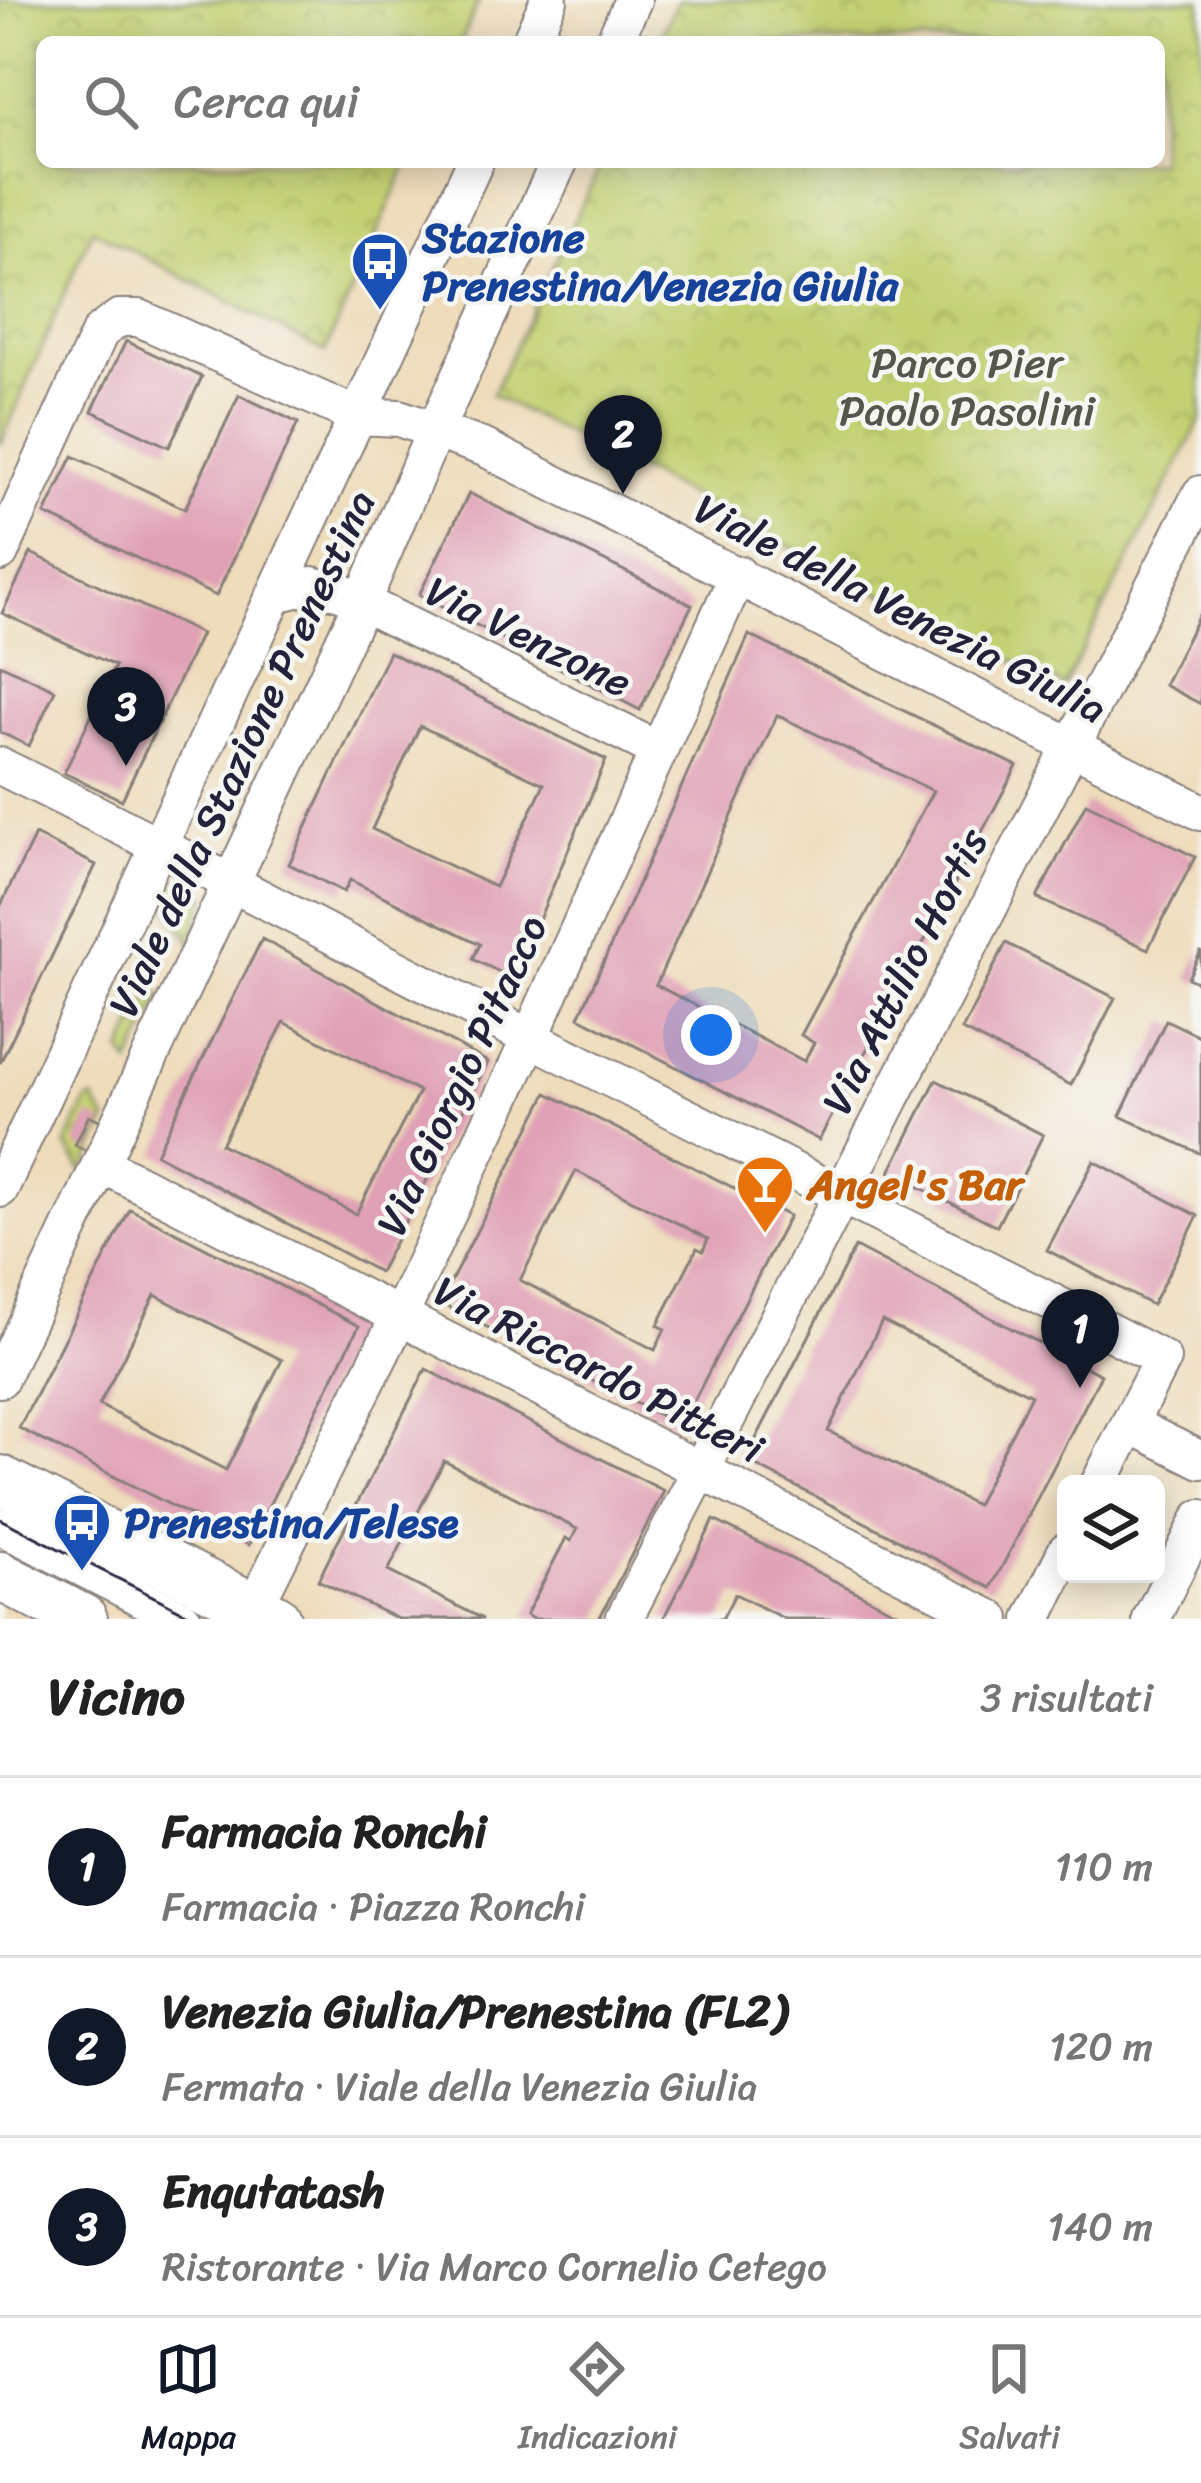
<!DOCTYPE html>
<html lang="it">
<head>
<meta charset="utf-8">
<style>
  :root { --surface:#fff; --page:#f6f6f6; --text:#222; --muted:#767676; --line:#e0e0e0; --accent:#111827 }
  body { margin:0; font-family:Sriracha,sans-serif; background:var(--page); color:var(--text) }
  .controls { position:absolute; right:36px; bottom:36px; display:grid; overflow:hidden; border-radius:18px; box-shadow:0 6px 30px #0003 }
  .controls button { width:108px; height:108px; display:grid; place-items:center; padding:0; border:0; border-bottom:3px solid var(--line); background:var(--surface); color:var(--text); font:60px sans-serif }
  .you { position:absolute; left:711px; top:1035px; width:42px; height:42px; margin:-30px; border:9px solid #fff; border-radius:50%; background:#1a73e8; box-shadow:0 0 0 18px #1a73e833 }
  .badge { display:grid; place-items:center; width:78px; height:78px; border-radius:50%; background:var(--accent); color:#fff; font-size:39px; font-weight:700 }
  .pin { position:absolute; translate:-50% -99px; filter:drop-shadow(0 3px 6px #0008) }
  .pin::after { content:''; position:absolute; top:63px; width:42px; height:36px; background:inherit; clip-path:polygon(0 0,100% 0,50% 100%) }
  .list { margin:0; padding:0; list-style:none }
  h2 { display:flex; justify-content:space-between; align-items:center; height:156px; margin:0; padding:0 48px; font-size:51px }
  h2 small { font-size:39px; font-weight:400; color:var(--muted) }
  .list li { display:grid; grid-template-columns:78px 1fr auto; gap:36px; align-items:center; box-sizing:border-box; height:180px; padding:0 48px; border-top:3px solid var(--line) }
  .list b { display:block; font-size:45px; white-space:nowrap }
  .list p { margin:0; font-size:39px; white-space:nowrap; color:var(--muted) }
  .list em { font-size:39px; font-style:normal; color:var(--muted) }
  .icon { flex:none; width:66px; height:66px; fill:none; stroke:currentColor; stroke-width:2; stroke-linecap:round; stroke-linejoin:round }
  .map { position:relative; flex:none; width:1201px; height:1619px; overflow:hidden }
  .search { position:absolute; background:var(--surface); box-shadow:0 6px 30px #0003; left:36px; right:36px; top:36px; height:132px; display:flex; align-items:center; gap:30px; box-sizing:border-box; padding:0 42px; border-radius:18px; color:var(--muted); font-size:45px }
  .sheet { height:696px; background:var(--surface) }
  nav { display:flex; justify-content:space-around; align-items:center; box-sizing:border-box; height:168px; border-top:3px solid var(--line); background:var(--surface); font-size:33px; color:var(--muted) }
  nav a { display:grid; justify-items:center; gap:6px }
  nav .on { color:var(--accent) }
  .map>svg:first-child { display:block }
  .grass { fill:url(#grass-dots); stroke:#737a57; stroke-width:3 }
  .park { fill:url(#park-crowns); stroke:#737a57; stroke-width:3 }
  .building { fill:#e0a0b5; fill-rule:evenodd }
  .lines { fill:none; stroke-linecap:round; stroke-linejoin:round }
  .minor-casing { stroke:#887f7a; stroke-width:40 }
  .major-casing { stroke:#887f7a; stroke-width:52 }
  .minor { stroke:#fff; stroke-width:36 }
  .major { stroke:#fff; stroke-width:48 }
  .tram { stroke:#22223b; stroke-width:3 }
  .labels { text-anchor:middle; stroke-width:9; stroke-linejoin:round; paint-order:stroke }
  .transit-label { font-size:42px; font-weight:bold; fill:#164399; stroke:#f6f6f2; text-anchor:start }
  .park-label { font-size:42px; fill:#53574c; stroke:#f6f6f2 }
  .street-label { font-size:42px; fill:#22223b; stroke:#f6f6f2 }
  .food-label { font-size:42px; font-weight:bold; fill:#c56008; stroke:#f6f6f2; text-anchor:start }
</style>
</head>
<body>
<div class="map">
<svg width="1201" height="1619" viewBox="0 0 1201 1619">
  <defs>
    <pattern id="grass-dots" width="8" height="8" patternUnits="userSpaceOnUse" patternTransform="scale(3)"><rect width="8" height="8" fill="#c4d173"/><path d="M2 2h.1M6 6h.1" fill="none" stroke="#a8b364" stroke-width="1.8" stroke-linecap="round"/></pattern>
    <pattern id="park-crowns" width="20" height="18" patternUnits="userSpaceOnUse" patternTransform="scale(3)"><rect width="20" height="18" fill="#c4d173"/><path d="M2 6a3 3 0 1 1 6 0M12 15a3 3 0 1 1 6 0" fill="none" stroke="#a8b364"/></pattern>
  </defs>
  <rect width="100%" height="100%" fill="#f6f6f2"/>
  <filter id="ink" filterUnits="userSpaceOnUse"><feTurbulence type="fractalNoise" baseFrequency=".00833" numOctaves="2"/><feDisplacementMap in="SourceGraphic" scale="24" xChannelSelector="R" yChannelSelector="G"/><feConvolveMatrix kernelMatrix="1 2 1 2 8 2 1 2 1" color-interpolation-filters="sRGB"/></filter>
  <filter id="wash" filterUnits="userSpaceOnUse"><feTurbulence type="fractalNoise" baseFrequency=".004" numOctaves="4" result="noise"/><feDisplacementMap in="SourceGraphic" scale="48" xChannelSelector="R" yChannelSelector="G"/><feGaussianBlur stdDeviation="2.7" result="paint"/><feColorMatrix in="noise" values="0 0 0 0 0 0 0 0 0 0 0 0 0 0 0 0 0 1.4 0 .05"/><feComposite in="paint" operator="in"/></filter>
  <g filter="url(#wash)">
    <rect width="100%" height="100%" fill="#eedcba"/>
    <path class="grass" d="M163,875L207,896L190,942L153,884Z
      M152,990L163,995L130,1064L122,1052Z
      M93,1099L107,1120L83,1172L66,1145L87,1102Z"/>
    <path class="park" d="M0,0H479L461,42H42V162H408L325,352L92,229L0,446Z
      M678,0H1201V419L1064,686L492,395L602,162H1159V42H658Z"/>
    <g id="blocks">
      <path class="building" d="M126,341L202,377L169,447L92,411Z
        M239,395L298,423L216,596L45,514L73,456L185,509Z
        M469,493L692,605L640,710L419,595Z
        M31,553L201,634L122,800L64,773L115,666L2,613Z
        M1201,611V704L1164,685Z
        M749,635L1017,766L819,1140L579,1017ZM777,715L933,791L801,1035L814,1043L804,1061L656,985Z
        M389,652L606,760L514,979L473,959L480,944L350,880L344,892L289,864ZM420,726L544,784L495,887L372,829Z
        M0,664L55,690L29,746L0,732Z
        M1086,803L1195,857L1148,949L1037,898Z
        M35,835L96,865L0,1063V907Z
        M262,939L488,1062L379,1272L156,1154ZM284,1022L419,1092L356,1214L221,1144Z
        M1006,943L1115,998L1071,1085L962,1030Z
        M1201,951V984L1188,978Z
        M1166,1020L1201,1037V1154L1120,1116Z
        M936,1080L1043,1135L997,1226L890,1172Z
        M547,1093L789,1216L681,1426L440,1303ZM576,1171L708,1239L703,1251L697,1248L658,1325L665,1329L655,1350L520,1280Z
        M89,1115L103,1122L89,1152L75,1145Z
        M1094,1161L1198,1216L1152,1305L1047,1250Z
        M130,1209L359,1326L249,1545L19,1428ZM155,1295L282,1360L226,1470L99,1405Z
        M855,1247L1101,1375L991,1588L745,1460ZM882,1321L1031,1395L976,1505L828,1431Z
        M426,1369L664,1491L599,1619H533L526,1615L566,1538L571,1541L577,1529L444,1461L388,1571L483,1619H398L318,1580Z
        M714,1520L910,1619H785L735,1594L722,1619H663Z"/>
    </g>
  </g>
  <g filter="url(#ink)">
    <use href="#blocks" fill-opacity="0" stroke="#887f7a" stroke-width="3"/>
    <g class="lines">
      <g class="minor-casing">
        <path id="minor" d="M530,42L549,0
          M614,42L633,0
          M0,553L100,332L119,318H139L357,416L399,418L485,448L1201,812
          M276,594L312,585L341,592L656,749
          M0,766C170,849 336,938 503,1024C723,1136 944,1245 1162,1359L1099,1484
          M101,1164L992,1619
          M0,1189L475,162
          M0,1379L362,602L436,428L559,162
          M1129,1424L1201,1460
          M0,1526L183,1619
          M254,1608L399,1317L520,1060L738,574
          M624,1619L1201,494
          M1033,1619L1066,1551
          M1151,1619L1201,1518"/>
      </g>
      <g class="major-casing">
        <path id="major" d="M0,1480L276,1619
          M0,1576L83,1619"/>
      </g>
      <use href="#minor" class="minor"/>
      <use href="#major" class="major"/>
      <path class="tram" d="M0,1519L198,1619"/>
    </g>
  </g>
  <defs>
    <g id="bus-pin" transform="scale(3)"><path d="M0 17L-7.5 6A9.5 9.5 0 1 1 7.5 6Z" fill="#1a4fb4" stroke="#f6f6f2"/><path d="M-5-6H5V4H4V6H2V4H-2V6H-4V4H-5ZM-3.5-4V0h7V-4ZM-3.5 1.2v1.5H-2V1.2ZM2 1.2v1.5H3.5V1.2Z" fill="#fff"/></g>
    <g id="bar-pin" transform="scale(3)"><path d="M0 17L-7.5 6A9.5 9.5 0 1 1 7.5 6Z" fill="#e8710a" stroke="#f6f6f2"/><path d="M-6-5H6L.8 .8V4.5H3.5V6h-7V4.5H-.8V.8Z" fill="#fff"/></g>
  </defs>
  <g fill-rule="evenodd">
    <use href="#bus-pin" x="380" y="261"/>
    <use href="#bar-pin" x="765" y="1184"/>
    <use href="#bus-pin" x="82" y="1522"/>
  </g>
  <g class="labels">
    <g class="transit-label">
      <text x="422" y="252">Stazione<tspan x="422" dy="48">Prenestina/Venezia Giulia</tspan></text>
      <text x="124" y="1537">Prenestina/Telese</text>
    </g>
    <g class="park-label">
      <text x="967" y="377">Parco Pier<tspan x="967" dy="48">Paolo Pasolini</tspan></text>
    </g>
    <g class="street-label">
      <text transform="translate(901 608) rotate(27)" y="15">Viale della Venezia Giulia</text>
      <text transform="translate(529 636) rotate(26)" y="15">Via Venzone</text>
      <text transform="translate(241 753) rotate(-65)" y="15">Viale della Stazione Prenestina</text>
      <text transform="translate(904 971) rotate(-63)" y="15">Via Attilio Hortis</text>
      <text transform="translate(461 1075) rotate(-65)" y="15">Via Giorgio Pitacco</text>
      <text transform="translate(599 1369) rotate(27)" y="15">Via Riccardo Pitteri</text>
    </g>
    <g class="food-label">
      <text x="807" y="1199">Angel's Bar</text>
    </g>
  </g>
</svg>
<div class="controls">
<button><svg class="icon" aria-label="layers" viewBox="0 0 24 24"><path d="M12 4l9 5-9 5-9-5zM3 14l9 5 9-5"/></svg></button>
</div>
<div class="you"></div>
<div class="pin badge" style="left:1080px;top:1388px">1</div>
<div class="pin badge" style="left:623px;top:494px">2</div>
<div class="pin badge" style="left:126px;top:766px">3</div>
<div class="search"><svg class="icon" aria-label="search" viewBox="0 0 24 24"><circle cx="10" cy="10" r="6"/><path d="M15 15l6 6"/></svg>Cerca qui</div>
</div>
<section class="sheet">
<h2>Vicino<small>3 risultati</small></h2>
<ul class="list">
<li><span class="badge">1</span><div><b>Farmacia Ronchi</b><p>Farmacia · Piazza Ronchi</p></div><em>110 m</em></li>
<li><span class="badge">2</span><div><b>Venezia Giulia/Prenestina (FL2)</b><p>Fermata · Viale della Venezia Giulia</p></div><em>120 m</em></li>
<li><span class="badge">3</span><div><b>Enqutatash</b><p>Ristorante · Via Marco Cornelio Cetego</p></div><em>140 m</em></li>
</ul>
</section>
<nav>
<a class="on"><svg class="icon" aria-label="map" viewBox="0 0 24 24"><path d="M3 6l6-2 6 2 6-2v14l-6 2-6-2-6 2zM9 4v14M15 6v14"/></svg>Mappa</a>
<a><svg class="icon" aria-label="directions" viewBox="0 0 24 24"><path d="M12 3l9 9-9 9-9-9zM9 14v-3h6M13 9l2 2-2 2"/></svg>Indicazioni</a>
<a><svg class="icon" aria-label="saved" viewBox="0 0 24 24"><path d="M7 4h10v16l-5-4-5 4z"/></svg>Salvati</a>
</nav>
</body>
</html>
